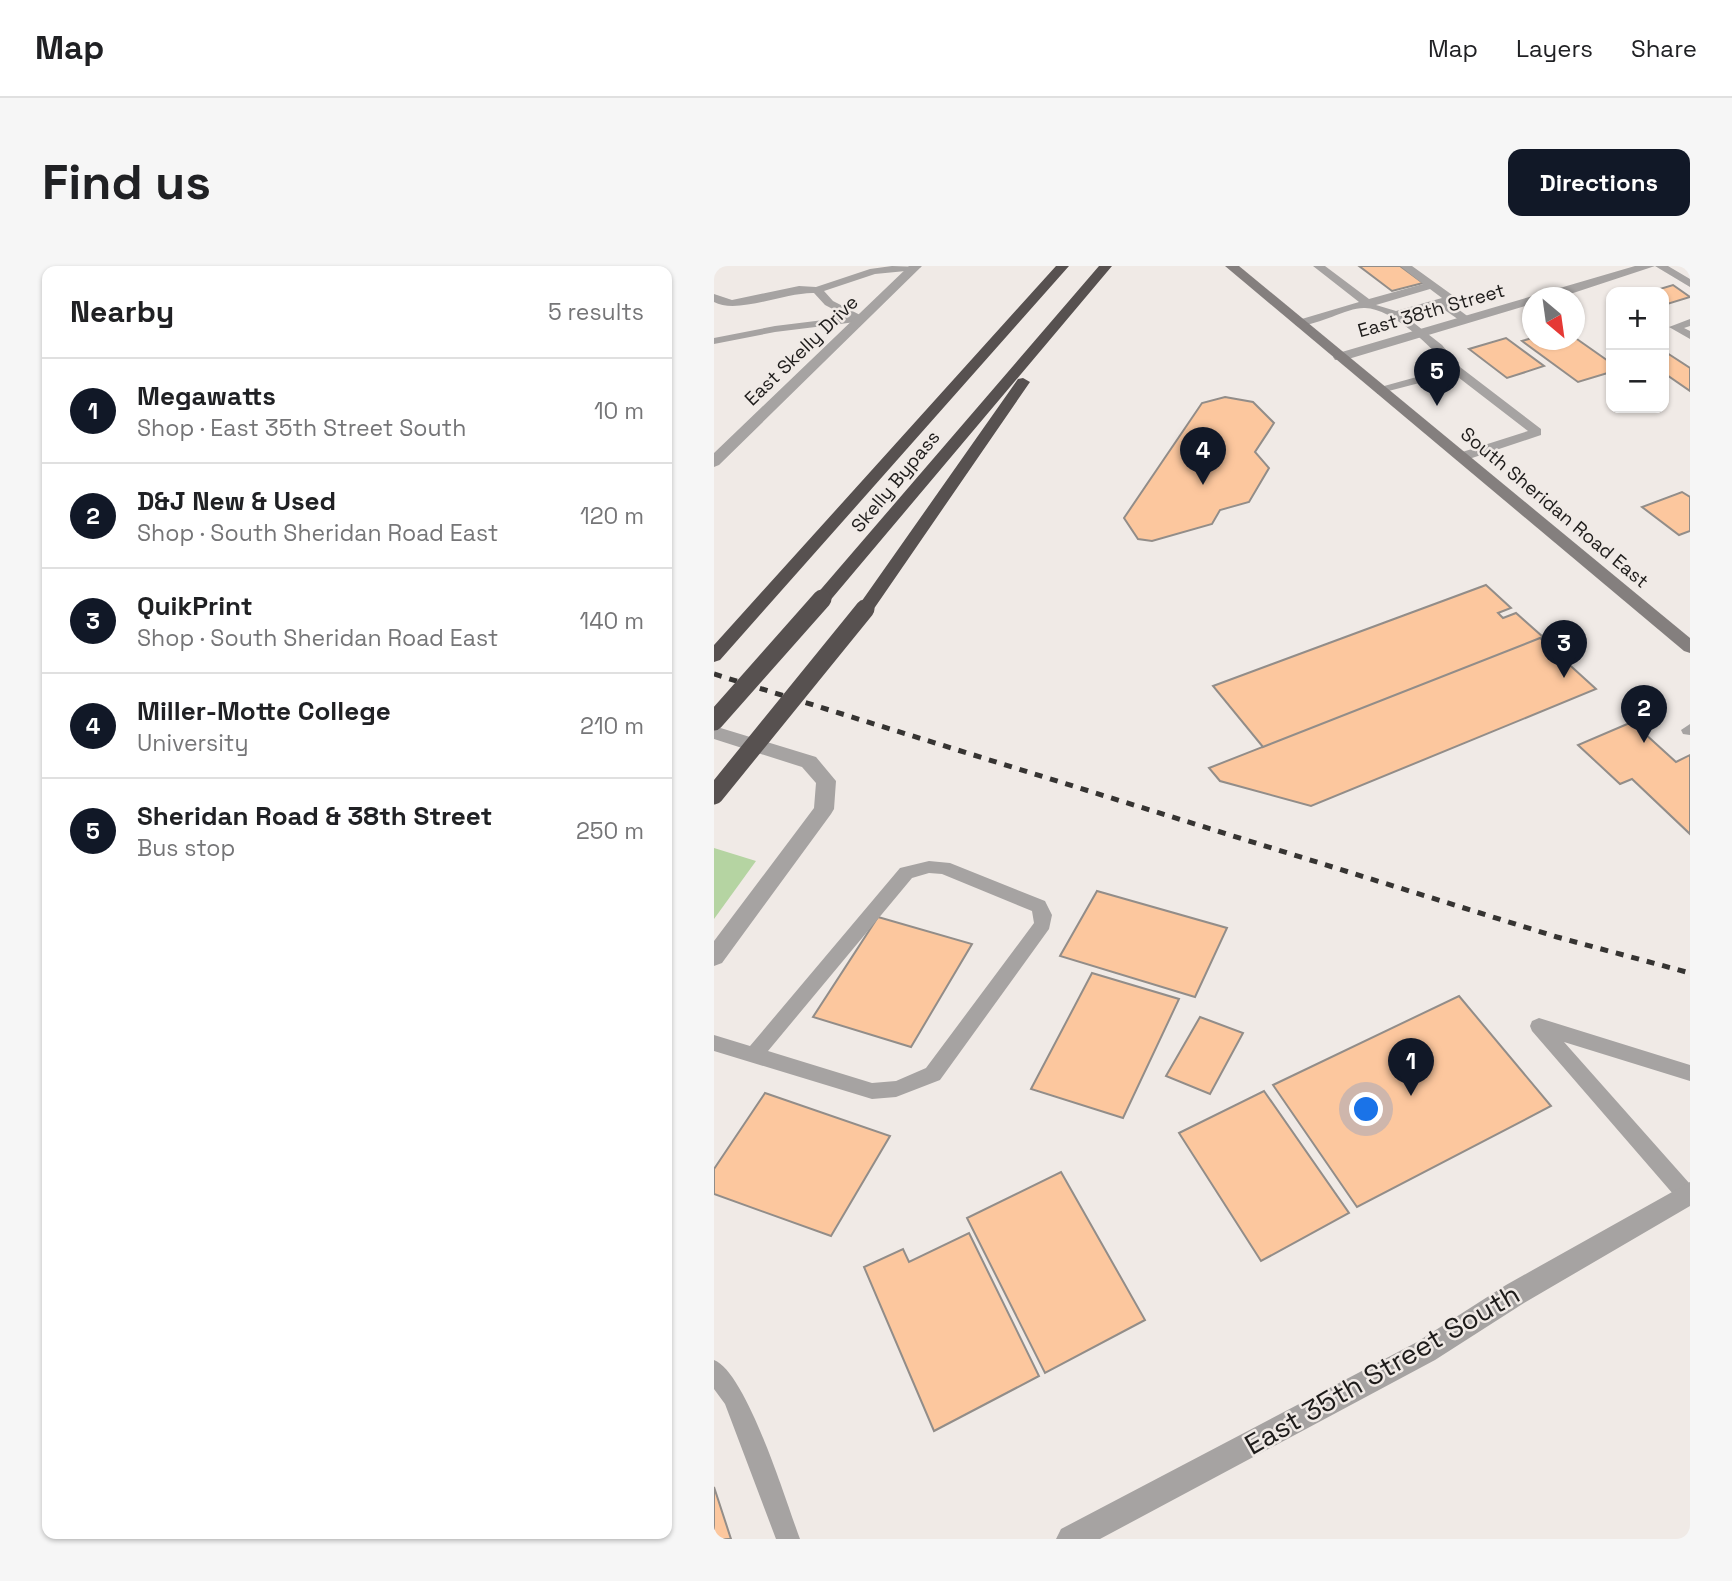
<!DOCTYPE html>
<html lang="en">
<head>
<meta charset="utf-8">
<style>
  :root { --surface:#fff; --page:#f6f6f6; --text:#202124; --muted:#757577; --line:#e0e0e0; --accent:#111827 }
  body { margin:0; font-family:"Space Grotesk",sans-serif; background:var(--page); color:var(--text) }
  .controls { position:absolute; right:21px; top:21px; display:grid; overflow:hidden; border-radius:14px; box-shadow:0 2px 5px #0004 }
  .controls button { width:63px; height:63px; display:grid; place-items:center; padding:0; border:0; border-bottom:2px solid var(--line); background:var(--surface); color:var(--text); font:35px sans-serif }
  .compass { position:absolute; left:808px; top:21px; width:63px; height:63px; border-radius:50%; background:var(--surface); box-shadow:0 2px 5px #0004; rotate:151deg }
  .you { position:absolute; left:653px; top:844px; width:24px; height:24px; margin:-18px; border:5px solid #fff; border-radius:50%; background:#1a73e8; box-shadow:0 0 0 10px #1a73e833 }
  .badge { display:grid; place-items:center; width:46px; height:46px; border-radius:50%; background:var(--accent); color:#fff; font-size:23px; font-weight:700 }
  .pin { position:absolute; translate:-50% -58px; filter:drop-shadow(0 2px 4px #0008) }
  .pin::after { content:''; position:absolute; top:37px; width:24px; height:21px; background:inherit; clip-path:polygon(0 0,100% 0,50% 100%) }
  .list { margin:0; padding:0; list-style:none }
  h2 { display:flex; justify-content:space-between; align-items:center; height:91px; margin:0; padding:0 28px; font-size:30px }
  h2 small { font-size:23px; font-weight:400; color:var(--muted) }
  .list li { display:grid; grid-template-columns:46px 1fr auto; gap:21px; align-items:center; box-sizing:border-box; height:105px; padding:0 28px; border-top:2px solid var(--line) }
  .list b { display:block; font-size:26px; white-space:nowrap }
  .list p { margin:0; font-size:23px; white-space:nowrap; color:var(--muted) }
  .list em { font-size:23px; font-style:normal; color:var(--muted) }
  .map { position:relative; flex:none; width:976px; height:1273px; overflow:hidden; border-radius:14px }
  header { display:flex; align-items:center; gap:42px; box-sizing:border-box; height:98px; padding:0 35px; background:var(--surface); border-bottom:2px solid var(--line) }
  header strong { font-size:33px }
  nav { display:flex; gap:38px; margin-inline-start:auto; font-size:24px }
  .intro { display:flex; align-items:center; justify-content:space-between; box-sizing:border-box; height:168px; padding:0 42px }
  h1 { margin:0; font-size:49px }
  .button { padding:18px 32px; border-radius:14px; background:var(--accent); color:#fff; font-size:24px; font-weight:700 }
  main { display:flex; gap:42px; padding:0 42px }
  aside { flex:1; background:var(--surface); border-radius:14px; box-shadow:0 2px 5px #0004 }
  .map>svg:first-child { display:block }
  .green { fill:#b5d4a2 }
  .building { fill:#fcc79e; stroke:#928d89; stroke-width:2 }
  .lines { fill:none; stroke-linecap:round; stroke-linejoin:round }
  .service { fill:#a6a3a2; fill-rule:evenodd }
  .minor { fill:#a6a3a2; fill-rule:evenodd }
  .tertiary { fill:#a6a3a2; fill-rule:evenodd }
  .secondary { fill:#847f7e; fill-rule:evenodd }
  .motorway { fill:#575150; fill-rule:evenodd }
  .rail { stroke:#363432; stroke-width:5; stroke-dasharray:8 8; stroke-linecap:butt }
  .motorway-bridge { stroke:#575150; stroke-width:19 }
  .labels { text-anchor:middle; stroke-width:5; stroke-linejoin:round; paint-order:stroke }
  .far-street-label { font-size:19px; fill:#1e1c1b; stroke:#f0eae6 }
  .near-street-label { font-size:28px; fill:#1e1c1b; stroke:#f0eae6 }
</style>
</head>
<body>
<header>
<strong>Map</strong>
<nav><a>Map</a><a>Layers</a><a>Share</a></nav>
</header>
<div class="intro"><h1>Find us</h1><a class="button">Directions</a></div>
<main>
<aside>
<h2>Nearby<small>5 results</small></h2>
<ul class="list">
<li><span class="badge">1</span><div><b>Megawatts</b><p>Shop · East 35th Street South</p></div><em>10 m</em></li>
<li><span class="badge">2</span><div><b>D&amp;J New &amp; Used</b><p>Shop · South Sheridan Road East</p></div><em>120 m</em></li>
<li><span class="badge">3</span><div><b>QuikPrint</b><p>Shop · South Sheridan Road East</p></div><em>140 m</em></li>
<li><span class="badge">4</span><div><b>Miller-Motte College</b><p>University</p></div><em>210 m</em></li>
<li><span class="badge">5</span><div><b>Sheridan Road &amp; 38th Street</b><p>Bus stop</p></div><em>250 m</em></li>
</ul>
</aside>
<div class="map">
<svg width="976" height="1273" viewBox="0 0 976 1273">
  <rect width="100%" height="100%" fill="#f0eae6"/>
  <path class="green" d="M0,582L42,595L0,653Z"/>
  <path class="building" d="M645,0H686L709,17L678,25Z
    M959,19L976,31L950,39V26H936Z
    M860,71L897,97V106L864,116L808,75L818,72L860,74Z
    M792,72L830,100L793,112L755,83Z
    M950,85L976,102V125L950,107Z
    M511,131L539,136L560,157L541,186L555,202L535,236L506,244L498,258L438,275L424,273L410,252L488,137Z
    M968,226L976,231V265L965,269L928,241Z
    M772,319L797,342L784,347L789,352L802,347L829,371L549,481L499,420Z
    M826,372L882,423L597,540L506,515L495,502Z
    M918,456L962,496L976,489V568L918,513L906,518L864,479Z
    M383,625L513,662L481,731L346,690Z
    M164,651L258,678L197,781L99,751Z
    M378,707L465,733L409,852L317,823Z
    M745,730L837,840L643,941L559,819Z
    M486,751L529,767L496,828L452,810Z
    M550,825L635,947L547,995L465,867Z
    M51,827L176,870L117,970L0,928V903Z
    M347,906L431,1054L331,1107L253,952Z
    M255,967L325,1110L220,1165L150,1001L189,983L195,996Z
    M0,1221L17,1273H0Z"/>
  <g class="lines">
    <path class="service" d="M178,0L207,1L202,4L161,8L110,25L119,35L150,51V55L61,66L0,78V72L61,60L134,51L111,39L100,27C72,26 23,49 0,36V28L18,34L85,20L102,21L156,3Z
      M599,0H611L655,33L709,18L686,0H698L741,31V35L736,37L756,52V56H748L725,40L691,50L728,79L746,101L827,163V169L752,194H742V188L814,165L740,108L663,128V122L735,102C718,81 679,43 651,42C632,41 602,62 581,59V55L645,36ZM716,23L728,32L682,45L662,39Z
      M941,0H954L976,13V21Z
      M976,53V60L970,62L976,65V73L955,61Z
      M976,458V469L969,468L967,464Z
      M215,595L236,597L331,635L338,649L335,663L226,814L182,831L158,833L0,785V769L36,780L186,602ZM215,607L228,608L318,645L320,657L212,802L182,815L158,817L54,785L198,612Z
      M825,752L976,799V815L850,776L976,918V937L966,936L818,765L816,760L818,755Z
      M0,1094C33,1107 72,1236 86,1273H62L11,1138L0,1123Z"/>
    <path class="minor" d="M195,0H208L5,199L0,201V187Z
      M921,0H941L844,32H818V38L631,94H621L619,91L621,88Z
      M976,916V940L810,1037L721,1094L386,1273H342L347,1263L703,1076L792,1019Z"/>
    <path class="tertiary" d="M0,460L102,491L122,515L120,543L117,548L8,697L0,700V675L100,542L102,517L88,501L0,473Z"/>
    <path class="secondary" d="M511,0H525L976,372V387L970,385Z"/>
    <path class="motorway" d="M342,0H355L6,394L0,396V379Z
      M385,0H398L114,337H102L99,333L102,329Z
      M309,112L316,116L157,347H145L142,343L145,339L304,113Z"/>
    <path class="rail" d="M0,408L843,671L976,707"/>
    <path class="motorway-bridge" d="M0,455L108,333
      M0,529L151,343"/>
  </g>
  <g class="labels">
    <g class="far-street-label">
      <text transform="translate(717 44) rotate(-16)" y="7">East 38th Street</text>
      <text transform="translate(87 84) rotate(-44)" y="7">East Skelly Drive</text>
      <text transform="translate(181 215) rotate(-50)" y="7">Skelly Bypass</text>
      <text transform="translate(841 241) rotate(40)" y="7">South Sheridan Road East</text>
    </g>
    <g class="near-street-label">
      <text transform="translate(668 1103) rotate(-30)" y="10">East 35th Street South</text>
    </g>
  </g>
</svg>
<div class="controls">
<button>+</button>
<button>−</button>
</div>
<svg class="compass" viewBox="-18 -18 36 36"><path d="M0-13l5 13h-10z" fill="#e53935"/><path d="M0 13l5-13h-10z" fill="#757577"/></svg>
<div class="you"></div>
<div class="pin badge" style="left:697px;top:830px">1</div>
<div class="pin badge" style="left:930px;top:477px">2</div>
<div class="pin badge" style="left:850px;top:412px">3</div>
<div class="pin badge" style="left:489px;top:219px">4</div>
<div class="pin badge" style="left:723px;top:140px">5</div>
</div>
</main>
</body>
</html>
